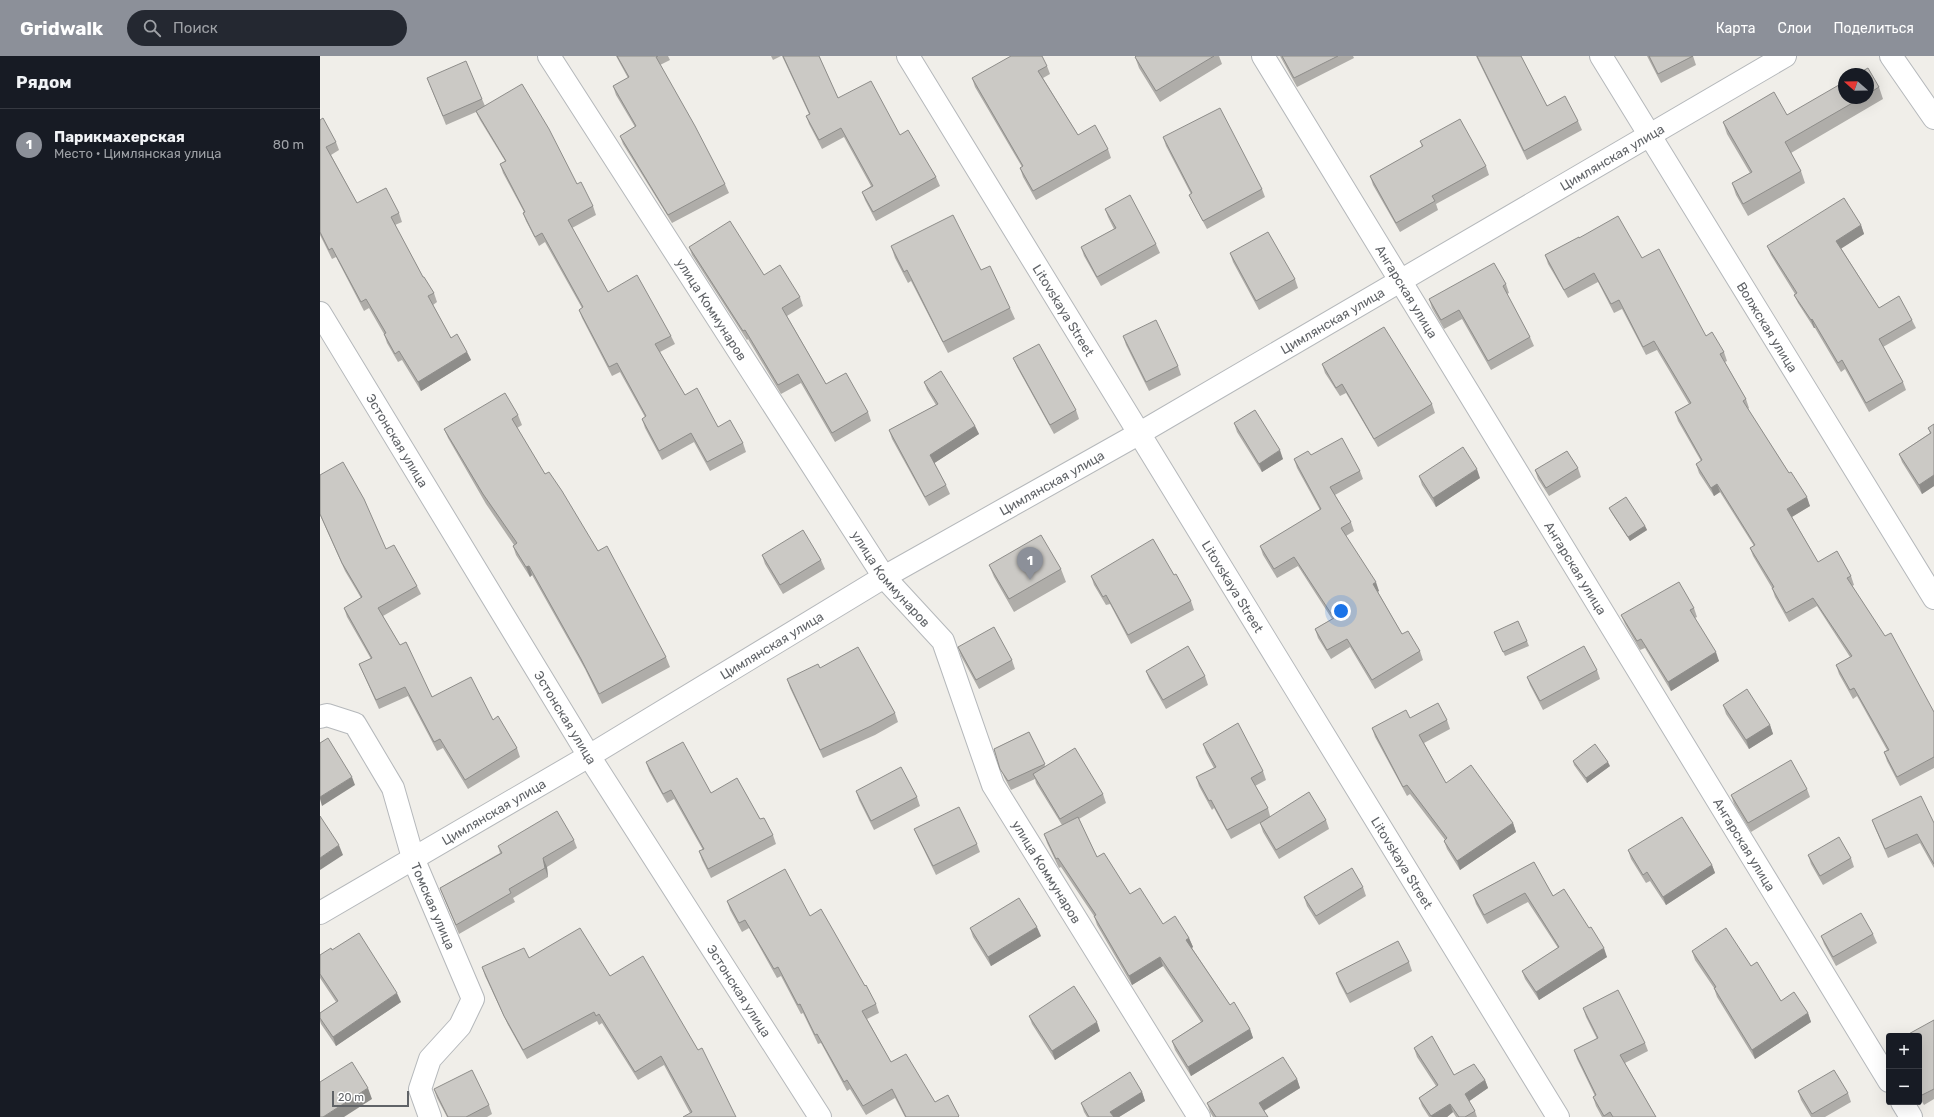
<!DOCTYPE html>
<html lang="ru">
<head>
<meta charset="utf-8">
<style>
  :root { --surface:#171b24; --page:#242831; --text:#f1f3f6; --muted:#9ea1a6; --line:#363941; --accent:#8c9099 }
  body { margin:0; font-family:Rubik,sans-serif; background:var(--page); color:var(--text) }
  .controls { position:absolute; right:12px; bottom:12px; display:grid; overflow:hidden; border-radius:4px; box-shadow:0 4px 16px #0002 }
  .controls button { width:36px; height:36px; display:grid; place-items:center; padding:0; border:0; border-bottom:1px solid var(--line); background:var(--surface); color:var(--text); font:20px sans-serif }
  .compass { position:absolute; left:1518px; top:12px; width:36px; height:36px; border-radius:50%; background:var(--surface); box-shadow:0 4px 16px #0002; rotate:290deg }
  .scale { position:absolute; left:12px; bottom:10px; width:77px; box-sizing:border-box; padding-left:4px; border:2px solid #606367; border-top:0; font-size:11px; line-height:14px; white-space:nowrap; color:#606367; -webkit-text-stroke:3px #fff; paint-order:stroke }
  .you { position:absolute; left:1021px; top:555px; width:14px; height:14px; margin:-10px; border:3px solid #fff; border-radius:50%; background:#1a73e8; box-shadow:0 0 0 6px #1a73e833 }
  .badge { display:grid; place-items:center; width:26px; height:26px; border-radius:50%; background:var(--accent); color:#fff; font-size:13px; font-weight:700 }
  .pin { position:absolute; translate:-50% -33px; filter:drop-shadow(0 1px 2px #0008) }
  .pin::after { content:''; position:absolute; top:21px; width:14px; height:12px; background:inherit; clip-path:polygon(0 0,100% 0,50% 100%) }
  .list { margin:0; padding:0; list-style:none }
  h2 { display:flex; justify-content:space-between; align-items:center; height:52px; margin:0; padding:0 16px; font-size:17px }
  h2 small { font-size:13px; font-weight:400; color:var(--muted) }
  .list li { display:grid; grid-template-columns:26px 1fr auto; gap:12px; align-items:center; box-sizing:border-box; height:72px; padding:0 16px; border-top:1px solid var(--line) }
  .list b { display:block; font-size:15px; white-space:nowrap }
  .list p { margin:0; font-size:13px; white-space:nowrap; color:var(--muted) }
  .list em { font-size:13px; font-style:normal; color:var(--muted) }
  .icon { flex:none; width:22px; height:22px; fill:none; stroke:currentColor; stroke-width:2; stroke-linecap:round; stroke-linejoin:round }
  .map { position:relative; flex:none; width:1614px; height:1061px; overflow:hidden }
  header { display:flex; align-items:center; gap:24px; box-sizing:border-box; height:56px; padding:0 20px; background:var(--accent); color:#fff }
  header strong { font-size:19px }
  nav { display:flex; gap:22px; margin-inline-start:auto; font-size:14px }
  .search { width:280px; height:36px; background:var(--page); display:flex; align-items:center; gap:10px; box-sizing:border-box; padding:0 14px; border-radius:22px; color:var(--muted); font-size:15px }
  main { display:flex }
  aside { flex:1; background:var(--surface) }
  .map>svg:first-child { display:block }
  .lines { fill:none; stroke-linecap:round; stroke-linejoin:round }
  .minor-casing { stroke:#b5b8bb; stroke-width:24 }
  .minor { stroke:#fff; stroke-width:22 }
  .wall { fill:#afada9 }
  .shaded-wall { fill:#8e8d8a }
  .building { fill:#cbc9c5; stroke:#8e8d8a }
  .labels { text-anchor:middle; stroke-width:3; stroke-linejoin:round; paint-order:stroke }
  .street-label { font-size:13px; fill:#606367; stroke:#fff }
</style>
</head>
<body>
<header>
<strong>Gridwalk</strong>
<div class="search"><svg class="icon" aria-label="search" viewBox="0 0 24 24"><circle cx="10" cy="10" r="6"/><path d="M15 15l6 6"/></svg>Поиск</div>
<nav><a>Карта</a><a>Слои</a><a>Поделиться</a></nav>
</header>
<main>
<aside>
<h2>Рядом<small></small></h2>
<ul class="list">
<li><span class="badge">1</span><div><b>Парикмахерская</b><p>Место · Цимлянская улица</p></div><em>80 m</em></li>
</ul>
</aside>
<div class="map">
<svg width="1614" height="1061" viewBox="0 0 1614 1061">
  <rect width="100%" height="100%" fill="#f0eee9"/>
  <g class="lines">
    <g class="minor-casing">
      <g id="minor">
        <path id="s1" d="M229,0L564,521L623,585L673,729L879,1061"/>
        <path id="s2" d="M588,0L1238,1061"/>
        <path id="s3" d="M943,0L1569,1025"/>
        <path id="s4" d="M1281,0L1614,542"/>
        <path d="M1571,0L1614,62"/>
        <path id="s5" d="M0,257L269,700L500,1061"/>
        <path id="s6" d="M0,661L7,659L35,668L73,732L93,802L153,943L140,970L110,1003L100,1033L110,1061"/>
        <path id="s7" d="M0,857L269,700L564,521L820,377L1465,0"/>
        <path d="M1582,1046L1591,1061"/>
      </g>
    </g>
    <use href="#minor" class="minor"/>
  </g>
  <path class="wall" d="M296,0H348L350,4L340,9L405,128L409,137L352,167L303,88L300,80L315,71L296,39L293,30L308,22Z
    M451,0H461L453,4Z
    M462,0H499L518,42L580,79L616,121L620,130L556,165L545,144L542,136L551,130L524,81L502,93L489,68L486,60L489,58Z
    M816,0H899L902,8L840,46L819,12L815,1Z
    M960,0H1033L1034,2L977,31Z
    M1156,0H1201L1227,50L1258,65L1262,74L1207,104Z
    M1327,0H1373L1376,9L1341,27Z
    M727,10L730,18L723,22L758,79L788,93L791,102L716,144L703,121L700,112L702,111L655,31L652,22Z
    M1548,18L1559,31L1563,43L1471,97L1481,115L1485,127L1428,160L1416,139L1412,127L1430,117L1407,78L1403,66L1467,59L1524,42H1548Z
    M107,22L162,43L165,50L257,128L273,150L276,159L252,172L288,236L351,280L355,288L340,296L365,339L398,371L423,387L426,396L390,415L374,386L342,404L325,372L322,363L325,361L300,316L292,320L262,262L259,254L262,252L225,186L219,190L206,165L203,157L204,156L183,117L180,108L185,105L160,64L156,56L126,69Z
    M0,64L16,86L19,94L11,99L37,147L79,157L82,166L75,169L103,221L114,237L117,246L113,249L131,282L147,296L151,304L101,335L82,304L78,306L67,287L64,278L49,252L44,255L16,201L12,203L0,179Z
    M843,81L942,133L945,141L887,173L873,147L869,139L871,138L846,90Z
    M1100,85L1166,110L1169,119L1116,148L1118,154L1080,176L1053,129L1050,120L1102,91Z
    M785,153L836,188L840,197L781,230L764,200L761,191L794,173L788,161Z
    M1541,169L1544,178L1521,192L1559,252L1592,264L1596,272L1563,291L1583,326L1586,334L1549,356L1525,313L1521,316L1495,272H1494L1478,247L1474,239L1475,238L1451,199L1447,190Z
    M1259,182L1322,202L1386,280L1404,296L1407,305L1405,306L1426,343L1429,352L1428,353L1469,417L1490,450L1472,461L1498,506L1531,520L1534,529L1532,530L1614,656V712L1580,730L1567,705L1564,696L1567,694L1537,640L1533,643L1519,618L1516,609L1530,601L1497,550L1469,566L1455,541L1452,532L1433,500L1430,492L1434,490L1400,436L1394,440L1379,417L1376,408L1381,405L1358,365L1355,356L1369,348L1337,294L1326,299L1302,253L1294,257L1278,226L1248,242L1228,208L1225,199Z
    M571,190L690,252L695,263L628,297L591,225L588,227L575,202Z
    M369,191L444,219L480,241L483,250L467,260L506,328L548,356L551,365L515,386L481,327L461,338L428,283L427,284L372,199Z
    M910,197L975,223L978,232L939,254L913,206Z
    M1186,228L1189,237L1187,238L1210,281L1214,290L1171,314L1142,263L1124,273L1112,252L1109,243Z
    M803,280L858,310L861,319L829,335L806,289Z
    M693,302L756,354L759,363L734,378L697,311Z
    M1002,308L1112,348L1115,357L1058,391L1026,337L1020,340L1005,317Z
    M604,326L655,370L659,378L614,407L626,429L630,438L609,450L572,383L569,374L616,349L607,334Z
    M198,359L202,369L197,372L225,418L278,495L346,601L350,611L282,648L265,613L212,519L210,521L196,499L193,490L194,489L166,448L128,382L124,373Z
    M914,367L963,403L942,416L917,376Z
    M1614,368V430L1602,438L1582,406L1579,398L1610,377L1608,372Z
    M991,399L1040,415L1043,423L1015,439L1031,466L1034,475L1026,480L1059,535L1058,536L1082,578L1100,595L1103,604L1055,633L1030,591L1011,603L998,582L995,573L1012,563L978,510L957,522L943,499L940,490L1000,454L977,412L974,403Z
    M1258,412L1261,421L1229,440L1218,423L1215,414Z
    M0,419L66,493L97,530L101,538L63,560L80,589L112,641L173,664L197,692L200,701L148,733L123,692L117,695L88,640L59,653L39,608L51,603L27,561L24,552L41,542L25,515L0,459Z
    M1099,420L1160,422L1116,451L1102,429Z
    M1289,452L1325,470L1327,474L1310,485L1291,456Z
    M442,499L501,504L505,513L463,538L445,508Z
    M669,509L741,513L746,526L694,556L674,521Z
    M771,520L871,545L874,554L811,588L790,548L786,549L774,529Z
    M1374,552L1377,561L1375,562L1399,605L1351,635L1325,592L1320,594L1305,568L1301,559Z
    M1174,576L1207,585L1209,590L1185,600Z
    M638,591L692,604L695,613L659,633L641,600Z
    M1277,614L1280,623L1223,654L1210,629L1207,621Z
    M826,615L885,620L888,629L846,653L829,623Z
    M467,623L575,657L578,666L555,679L503,702L470,632Z
    M1403,649L1450,669L1453,678L1429,693L1406,658Z
    M1090,662L1127,664L1130,673L1104,687L1126,727L1193,767L1196,776L1140,814L1127,793L1124,785L1125,784L1090,738L1087,740L1055,681L1052,672Z
    M709,676L725,710L783,738L786,747L759,763L777,801L810,838L843,868L869,882L873,891L872,892L910,949L930,973L933,982L871,1020L855,994L852,985L881,966L843,910L812,929L777,869L774,860L741,811L739,812L727,787L724,778L742,769L716,727L715,723L691,734L684,721L674,693Z
    M883,688L943,715L946,724L935,730L948,752L950,760L1006,764L1009,773L959,803L943,776L940,767L911,783L894,752L892,754L879,730L876,721L894,712L886,697Z
    M1253,705L1290,710L1267,727L1254,709Z
    M326,706L391,737L440,763L453,779L456,788L391,822L382,804L379,795L383,794L354,743L347,747L329,715Z
    M1487,733L1490,741L1431,776L1414,748L1411,739Z
    M536,735L597,741L600,750L554,774L539,744Z
    M1552,764L1614,767V812L1600,787L1568,802L1555,772Z
    M594,773L657,788L660,796L616,819L598,782Z
    M254,784L257,792L227,811L228,821L193,842L195,846L139,878L120,832L180,797L178,790Z
    M1308,794L1392,809L1395,817L1346,849L1330,825L1326,827L1311,803Z
    M1488,799L1531,802L1534,811L1503,829L1491,808Z
    M1214,806L1233,840L1287,901L1219,944L1205,923L1202,915L1238,892L1208,846L1167,868L1156,848L1153,839Z
    M1043,831L1046,840L999,869L987,850L984,841Z
    M407,845L490,860L545,930L556,948L559,957L547,963L571,1006L615,1046L628,1039L639,1061H585L575,1042L546,1059L530,1033L527,1035L501,987L498,988L483,957L481,958L461,920L457,922L429,872L422,876L410,854Z
    M650,872L721,880L671,910L653,881Z
    M1553,878L1557,887L1516,910L1504,888L1501,880Z
    M1372,895L1431,910L1461,945L1488,957L1491,966L1435,1003L1397,941L1394,932L1375,904Z
    M0,899L81,946L16,990L1,968L0,965V957L16,946L0,922Z
    M209,902L290,920L416,1061L370,1057L344,1009L318,1024L282,967L279,969L277,965L207,1003L188,969L165,920L162,911Z
    M1089,906L1092,915L1030,947L1019,926L1016,917Z
    M1263,952L1325,987L1328,995L1305,1007L1336,1061H1282L1276,1050L1273,1041L1275,1040L1257,1003L1254,994L1277,983L1266,961Z
    M709,960L780,975L735,1004L712,968Z
    M1614,964V1043L1604,1049L1599,1040V980Z
    M1094,992L1134,1019L1165,1024L1168,1032L1149,1045L1155,1055L1157,1061H1136L1133,1056L1127,1061H1109L1102,1050L1099,1042L1116,1030L1097,1001Z
    M977,1023L980,1032L944,1055L948,1061H893L890,1056L887,1047Z
    M114,1033L169,1049L172,1058L167,1061H127L117,1042Z
    M1478,1035L1528,1037L1531,1046L1505,1061H1491L1481,1044Z
    M822,1036L825,1045L799,1061H767L764,1056L761,1047Z"/>
  <path class="shaded-wall" d="M1541,169L1544,178L1519,194L1516,185Z
    M1492,263L1495,272H1494L1491,264Z
    M147,296L151,304L101,335L98,326Z
    M655,370L659,378L613,408L610,399Z
    M960,394L963,403L942,416L939,408Z
    M1157,413L1160,422L1116,451L1113,442Z
    M1614,419V430L1602,438L1599,429Z
    M1397,428L1400,436L1394,440L1391,432Z
    M1487,441L1490,450L1470,462L1467,453Z
    M1325,470L1327,474L1310,485L1308,481Z
    M209,510L212,519L210,521L206,511Z
    M1056,526L1059,535L1056,536L1053,528Z
    M1396,596L1399,605L1351,635L1348,626Z
    M1450,669L1453,678L1429,693L1426,684Z
    M1288,706L1290,710L1267,727L1266,722Z
    M32,721L35,729L2,750L0,743V741Z
    M1193,767L1196,776L1140,814L1137,805Z
    M19,789L23,799L0,814V802Z
    M223,802L227,811L228,821L225,812Z
    M1392,809L1395,817L1346,849L1343,841Z
    M717,871L721,880L671,910L668,901Z
    M869,882L873,891L870,893L866,884Z
    M1284,892L1287,901L1219,944L1216,936Z
    M840,901L843,910L812,929L809,920Z
    M77,937L81,946L16,990L13,981Z
    M1488,957L1491,966L1435,1003L1432,994Z
    M777,966L780,975L735,1004L732,995Z
    M930,973L933,982L871,1020L868,1011Z
    M977,1023L980,1032L943,1055L939,1047Z
    M1165,1024L1168,1032L1148,1046L1145,1038Z
    M48,1032L52,1043L24,1061H3Z
    M822,1036L825,1045L799,1061H792L790,1056Z
    M1130,1048L1133,1056L1127,1061H1112L1111,1060Z"/>
  <path class="building" d="M297,0H338L336,1L375,70L405,128L348,159L300,80L316,70L293,30L309,21Z
    M463,0H499L518,42L551,25L580,79L588,74L616,121L553,156L542,136L553,130L521,72L499,84L486,60L490,58Z
    M691,0H722L727,10L718,15L758,79L775,69L788,93L713,135L700,112L703,110L652,22Z
    M816,0H894L836,35L815,1Z
    M962,0H1018L974,22Z
    M1157,0H1201L1227,50L1245,40L1258,65L1204,95Z
    M1329,0H1373L1338,18Z
    M146,5L162,43L123,60L107,22Z
    M1548,12L1559,31L1548,38V18H1537Z
    M1524,26V42H1541L1465,86L1481,115L1423,148L1412,127L1432,116L1403,66L1454,36L1467,59Z
    M202,28L229,73L257,128L261,126L273,150L248,164L288,236L317,219L351,280L335,288L365,339L377,332L398,371L410,364L423,387L387,406L371,377L339,395L322,363L326,360L297,307L289,311L259,254L263,251L222,177L215,181L203,157L205,156L180,108L186,105L156,55Z
    M900,52L942,133L883,165L869,139L872,137L843,81Z
    M3,62L16,86L6,91L37,147L66,132L79,157L71,161L103,221H104L114,237L108,240L131,282L137,278L147,296L98,326L79,295L75,298L64,278L66,277L46,243L41,246L12,192L9,194L0,176V64Z
    M1140,63L1166,110L1112,140L1115,145L1076,167L1050,120L1103,90L1100,85Z
    M810,139L836,188L777,221L761,191L796,172L785,153Z
    M1524,142L1541,169L1516,185L1559,252L1579,240L1592,264L1559,283L1583,326L1546,347L1522,304L1518,307L1492,263L1491,264L1474,239L1477,237L1447,190Z
    M633,159L661,214L670,210L690,252L623,286L587,214L584,216L571,190Z
    M1298,160L1322,202L1339,193L1386,280L1392,276L1404,296L1400,298L1426,343L1423,345L1469,417L1471,416L1487,441L1467,453L1498,506L1517,495L1531,520L1527,522L1565,580L1571,577L1614,656V701L1577,721L1564,696L1569,694L1534,632L1530,634L1516,609L1532,600L1493,542L1466,557L1452,532L1454,531L1430,492L1435,489L1397,428L1391,432L1376,408L1382,404L1355,356L1371,347L1334,285L1323,291L1299,244L1291,248L1274,217L1244,234L1225,199L1259,181V182Z
    M410,165L444,219L460,209L480,241L462,252L506,328L526,317L548,356L512,377L478,318L458,329L425,274L423,275L369,191Z
    M948,176L975,223L936,245L910,197Z
    M1174,207L1186,228L1183,230L1210,281L1168,305L1139,254L1121,264L1109,243Z
    M836,264L858,310L826,326L803,280Z
    M1064,271L1112,348L1054,383L1022,328L1016,332L1002,308Z
    M719,288L756,354L730,369L693,302Z
    M621,315L655,370L610,399L626,429L605,441L569,374L618,348L604,326Z
    M185,337L198,359L192,363L225,418L229,416L242,435L278,495L287,490L346,601L279,638L261,603L209,510L206,511L193,490L197,487L163,438L124,373Z
    M935,354L960,394L939,408L914,367Z
    M1614,368V419L1599,429L1579,398L1611,377L1608,372Z
    M1022,382L1040,415L1010,431L1031,466L1021,472L1056,526L1053,528L1082,578L1088,575L1100,595L1052,624L1027,583L1007,594L995,573L1014,562L974,501L954,513L940,490L1001,453L974,403L988,395L991,399Z
    M1143,391L1157,413L1113,442L1099,420Z
    M1247,395L1258,412L1226,432L1215,414Z
    M23,406L44,443L66,493L74,489L97,530L58,552L80,589L86,586L112,641L151,621L173,664L178,660L197,692L145,724L120,683L114,686L85,631L56,644L39,608L52,602L24,552L42,541L22,507L0,458V419Z
    M1306,441L1325,470L1308,481L1289,452Z
    M483,474L501,504L460,529L442,499Z
    M721,479L741,513L689,543L669,509Z
    M833,483L854,519L856,518L871,545L808,579L786,539L783,541L771,520Z
    M1359,526L1374,552L1370,554L1396,596L1348,626L1321,583L1317,585L1301,559Z
    M1198,565L1207,585L1183,596L1174,576Z
    M674,571L692,604L656,624L638,591Z
    M868,590L885,620L843,644L826,615Z
    M1264,590L1277,614L1220,645L1207,621Z
    M538,591L575,657L551,670L500,694L467,623L498,608L500,612Z
    M1427,633L1450,669L1426,684L1403,649Z
    M1118,647L1127,664L1099,679L1126,727L1151,709L1193,767L1137,805L1124,785L1127,782L1087,729L1083,731L1052,672L1086,654L1090,662Z
    M918,667L943,715L931,722L948,752L907,774L891,744L889,745L876,721L896,711L883,688Z
    M709,676L725,708L688,725L680,713L674,693Z
    M8,682L32,721L0,741V687Z
    M363,686L391,737L417,722L440,763L444,762L453,779L388,813L379,795L384,793L351,734L343,738L326,706Z
    M1275,688L1288,706L1266,722L1253,705Z
    M755,692L783,738L740,763L713,718Z
    M1471,704L1487,733L1428,767L1411,739Z
    M581,711L597,741L551,765L536,735Z
    M989,736L1006,764L956,794L940,767Z
    M1601,740L1614,767V808L1597,778L1565,793L1552,764Z
    M639,751L657,788L613,810L594,773Z
    M237,755L254,784L223,802L225,812L189,833L191,837L136,869L120,832L182,797L178,790Z
    M0,760L19,789L0,802Z
    M758,761L777,801L784,797L810,838L820,832L843,868L855,860L869,882L866,884L910,949L914,946L930,973L868,1011L852,985L883,965L840,901L809,920L774,860L776,859L738,802L736,803L724,778Z
    M1362,761L1392,809L1343,841L1327,816L1323,819L1308,794Z
    M1519,781L1531,802L1500,820L1488,799Z
    M1214,806L1233,840L1244,833L1269,872L1271,871L1284,892L1216,936L1202,915L1239,891L1205,837L1164,859L1153,839Z
    M1032,812L1043,831L996,860L984,841Z
    M465,813L490,860L501,853L545,930L546,929L556,948L542,955L571,1006L586,998L615,1046L628,1039L639,1060L638,1061H586L572,1033L543,1050L527,1024L524,1026L497,978L495,979L480,948L478,949L458,911L454,913L425,864L419,867L407,845Z
    M699,842L717,871L668,901L650,872Z
    M1541,857L1553,878L1513,901L1501,880Z
    M260,872L290,920L323,900L378,994L382,992L416,1061H363L372,1056L341,1000L315,1016L279,958L276,960L274,956L203,994L184,960L162,911L204,892L209,902Z
    M1406,872L1431,910L1437,906L1461,945L1474,936L1488,957L1432,994L1394,932L1396,931L1372,895Z
    M39,877L77,937L13,981L0,962V957L18,945L0,918V899L11,892L12,894Z
    M1078,885L1089,906L1027,938L1016,917Z
    M754,930L777,966L732,995L709,960Z
    M1298,934L1325,987L1300,999L1336,1061H1293L1290,1056L1284,1060L1273,1041L1276,1039L1254,994L1278,982L1263,952Z
    M1614,964V1033L1600,1040L1599,1037V980H1585Z
    M1112,980L1134,1019L1154,1008L1165,1024L1145,1038L1155,1055L1145,1061H1139L1130,1048L1111,1060L1099,1042L1118,1029L1094,992Z
    M963,1001L977,1023L939,1047L948,1061H896L887,1047Z
    M32,1006L48,1032L3,1061H0V1026Z
    M152,1014L169,1049L146,1061H128L114,1033Z
    M1514,1014L1528,1037L1492,1058L1478,1035Z
    M810,1016L822,1036L790,1056L794,1061H769L761,1047Z"/>
  <g class="labels">
    <g class="street-label">
      <text dy="5" stroke="none"><textPath href="#s7" startOffset="1497">Цимлянская улица</textPath></text>
      <text dy="5" stroke="none"><textPath href="#s3" startOffset="276">Ангарская улица</textPath></text>
      <text dy="5" stroke="none"><textPath href="#s1" startOffset="301">улица Коммунаров</textPath></text>
      <text dy="5" stroke="none"><textPath href="#s2" startOffset="298">Litovskaya Street</textPath></text>
      <text dy="5" stroke="none"><textPath href="#s7" startOffset="1173">Цимлянская улица</textPath></text>
      <text dy="5" stroke="none"><textPath href="#s4" startOffset="318">Волжская улица</textPath></text>
      <text dy="5" stroke="none"><textPath href="#s5" startOffset="149">Эстонская улица</textPath></text>
      <text dy="5" stroke="none"><textPath href="#s7" startOffset="849">Цимлянская улица</textPath></text>
      <text dy="5" stroke="none"><textPath href="#s3" startOffset="600">Ангарская улица</textPath></text>
      <text dy="5" stroke="none"><textPath href="#s1" startOffset="625">улица Коммунаров</textPath></text>
      <text dy="5" stroke="none"><textPath href="#s2" startOffset="622">Litovskaya Street</textPath></text>
      <text dy="5" stroke="none"><textPath href="#s7" startOffset="525">Цимлянская улица</textPath></text>
      <text dy="5" stroke="none"><textPath href="#s5" startOffset="473">Эстонская улица</textPath></text>
      <text dy="5" stroke="none"><textPath href="#s7" startOffset="201">Цимлянская улица</textPath></text>
      <text dy="5" stroke="none"><textPath href="#s3" startOffset="924">Ангарская улица</textPath></text>
      <text dy="5" stroke="none"><textPath href="#s2" startOffset="946">Litovskaya Street</textPath></text>
      <text dy="5" stroke="none"><textPath href="#s1" startOffset="961">улица Коммунаров</textPath></text>
      <text dy="5" stroke="none"><textPath href="#s6" startOffset="236">Томская улица</textPath></text>
      <text dy="5" stroke="none"><textPath href="#s5" startOffset="797">Эстонская улица</textPath></text>
    </g>
  </g>
</svg>
<div class="controls">
<button>+</button>
<button>−</button>
</div>
<svg class="compass" viewBox="-18 -18 36 36"><path d="M0-13l5 13h-10z" fill="#e53935"/><path d="M0 13l5-13h-10z" fill="#9ea1a6"/></svg>
<div class="scale">20 m</div>
<div class="you"></div>
<div class="pin badge" style="left:710px;top:524px">1</div>
</div>
</main>
</body>
</html>
